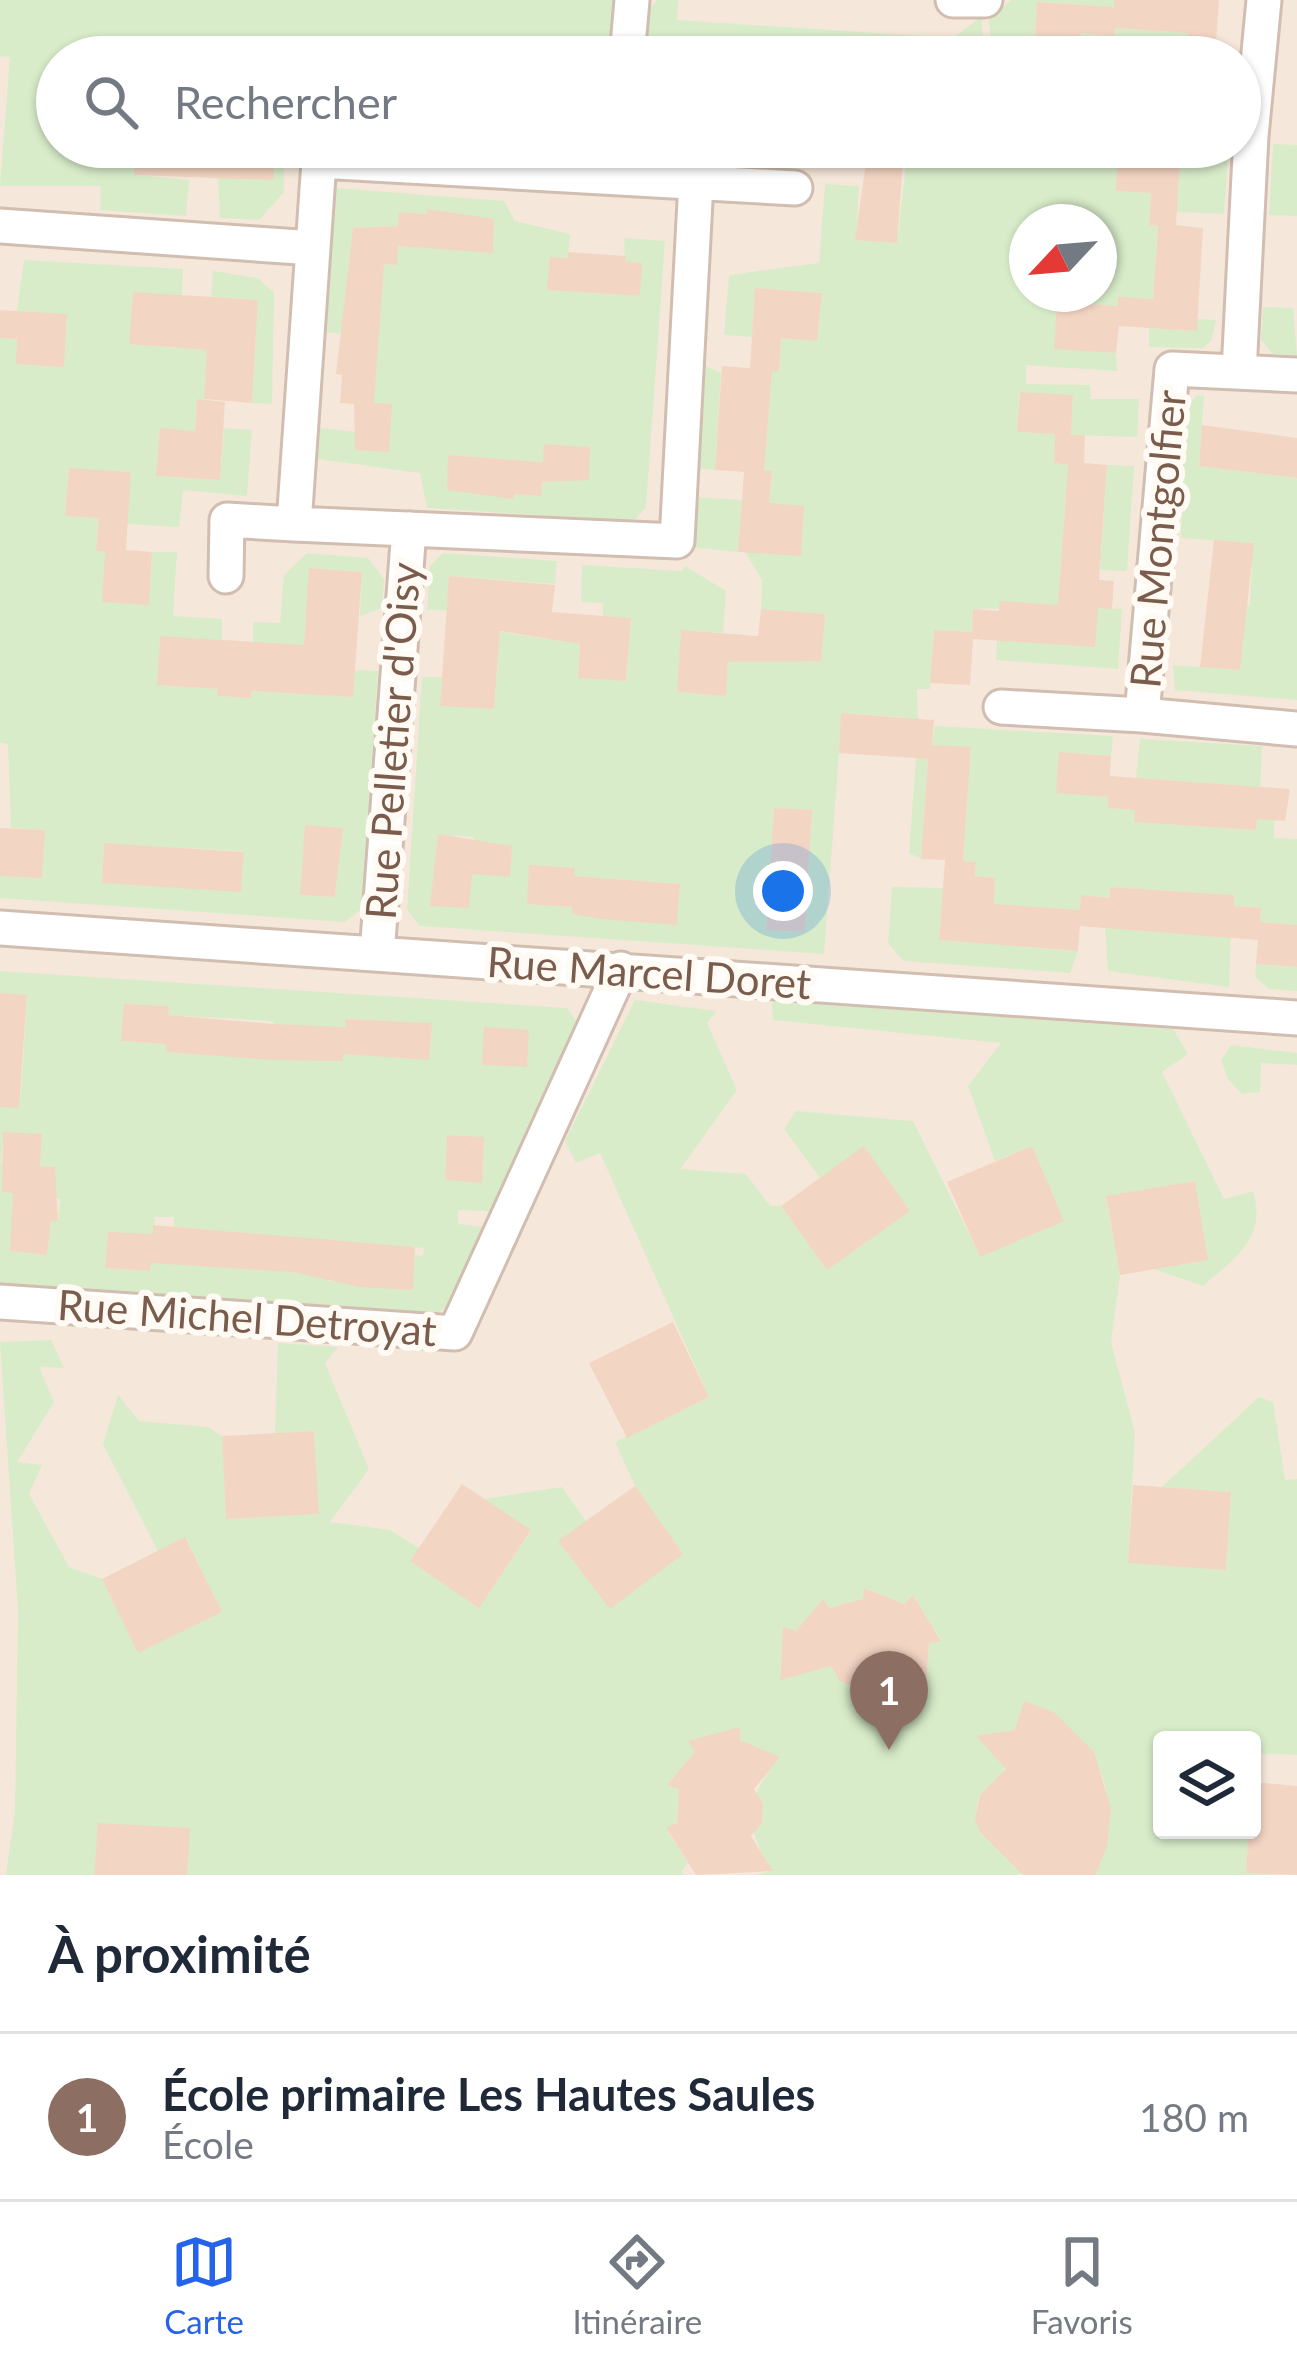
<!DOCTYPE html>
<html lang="fr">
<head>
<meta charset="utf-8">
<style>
  :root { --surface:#fff; --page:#f6f6f7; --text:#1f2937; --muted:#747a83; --line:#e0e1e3; --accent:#2563eb }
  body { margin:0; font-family:Lato,sans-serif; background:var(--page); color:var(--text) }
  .controls { position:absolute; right:36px; bottom:36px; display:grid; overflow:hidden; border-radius:12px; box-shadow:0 3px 9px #0004 }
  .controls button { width:108px; height:108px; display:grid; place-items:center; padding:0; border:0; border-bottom:3px solid var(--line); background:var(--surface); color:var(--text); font:60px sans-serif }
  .compass { position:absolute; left:1009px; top:204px; width:108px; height:108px; border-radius:50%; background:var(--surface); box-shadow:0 3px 9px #0004; rotate:244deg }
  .you { position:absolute; left:783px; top:891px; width:42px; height:42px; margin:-30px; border:9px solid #fff; border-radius:50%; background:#1a73e8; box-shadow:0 0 0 18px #1a73e833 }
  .badge { display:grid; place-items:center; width:78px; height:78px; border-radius:50%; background:var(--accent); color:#fff; font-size:39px; font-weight:700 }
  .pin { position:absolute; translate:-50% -99px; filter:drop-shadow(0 3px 6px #0008) }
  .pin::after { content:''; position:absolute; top:63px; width:42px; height:36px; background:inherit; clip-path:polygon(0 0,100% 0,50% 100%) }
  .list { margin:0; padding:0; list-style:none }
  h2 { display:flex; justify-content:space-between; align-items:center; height:156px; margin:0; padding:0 48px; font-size:51px }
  h2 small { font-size:39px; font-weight:400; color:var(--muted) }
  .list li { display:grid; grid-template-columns:78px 1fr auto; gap:36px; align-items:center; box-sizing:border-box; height:168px; padding:0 48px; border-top:3px solid var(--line) }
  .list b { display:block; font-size:45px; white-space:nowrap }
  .list p { margin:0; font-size:39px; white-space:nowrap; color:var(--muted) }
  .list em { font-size:39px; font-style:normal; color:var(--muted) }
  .icon { flex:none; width:66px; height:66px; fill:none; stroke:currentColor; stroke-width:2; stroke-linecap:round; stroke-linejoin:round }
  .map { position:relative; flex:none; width:1297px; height:1875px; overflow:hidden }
  .search { position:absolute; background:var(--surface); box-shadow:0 3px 9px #0004; left:36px; right:36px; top:36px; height:132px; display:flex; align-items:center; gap:30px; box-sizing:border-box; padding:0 42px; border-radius:66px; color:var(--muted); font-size:45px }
  .sheet { height:324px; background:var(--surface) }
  nav { display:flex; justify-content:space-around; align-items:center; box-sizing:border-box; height:168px; border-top:3px solid var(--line); background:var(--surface); font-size:33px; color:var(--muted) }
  nav a { display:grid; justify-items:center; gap:6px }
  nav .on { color:var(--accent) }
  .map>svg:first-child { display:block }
  .residential { fill:#f5e8da; fill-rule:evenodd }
  .green { fill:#d8ecc9; fill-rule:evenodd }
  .building { fill:#f3d5c3 }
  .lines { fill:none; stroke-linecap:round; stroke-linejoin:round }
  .minor-casing { stroke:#d1beb0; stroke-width:39 }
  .minor { stroke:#fff; stroke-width:33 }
  .labels { text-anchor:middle; stroke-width:12; stroke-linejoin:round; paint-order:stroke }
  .street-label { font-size:42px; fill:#7a5c4d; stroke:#fffaf3 }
</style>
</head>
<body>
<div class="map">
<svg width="1297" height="1875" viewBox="0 0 1297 1875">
  <rect width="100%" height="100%" fill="#fdf6ec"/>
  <path class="residential" d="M0,0H1297V1875H0ZM57,57H1240V147H57ZM1027,222H1099V294H1027ZM1162,1740H1252V1830H1162Z"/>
  <path class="green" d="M0,0H615L610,41H600L598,57H354L301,52L300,57H57V147H136L134,175L189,180L186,216L100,210L101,186H0L10,57L0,56Z
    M657,0H678L677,20L953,38L981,17L985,57H640L646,13Z
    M1011,0H1114V7L1037,2L1034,57H992L989,20Z
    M1115,28L1188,33L1187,57H1079L1081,33L1113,36Z
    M1273,144L1297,145V216L1269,215Z
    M275,147H284V192L259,220L220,218L218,175Z
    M649,147H723L721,164L660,159Z
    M908,147H1118L1116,191L1151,193L1149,225L1158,226L1153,299L1118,298V306L1057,302L1055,348L1116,353L1117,371L1026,365V384L1090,385L1091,399H1139L1137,437L1071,435L1073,396L1019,393L1018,432L1055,434L1054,463L1068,465L1060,577L1082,607L973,609L972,632L934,630L930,689H917L918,728L904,717L842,713L824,954L420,926L407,910L422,677H442L441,705L494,709L498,660L476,628L580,644L578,677L626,681L631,618L603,616V603L581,602L582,565L682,571L685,566L726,591L723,633L682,630L677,692L725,696L728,662L821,660L824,614L761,609L762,580L745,552L769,503L772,472L764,471L772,371H779L781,338L817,340L822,293L756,288L752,337L724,335L729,275L819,263L825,184L859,186L856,240L897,243ZM1027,222H1099V294H1027ZM774,808L812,810L805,932L766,929ZM439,835L474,837L473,848L431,905ZM574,868V876L679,884L677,924L572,914V907L527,904Z
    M1164,147H1229L1224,214L1177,212L1181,149Z
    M336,188L504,201L515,221L570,234L568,258L550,257L548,290L639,296L625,261L624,238L665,241L646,507L634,521L427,508L420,473L318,459L320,428L356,432V450L389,451L345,334L327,332ZM428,209L494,220L493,252L398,246L396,265L350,262L353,228L398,226L400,212L427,214ZM545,444L590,448L588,479L542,482L540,496L514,494L512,498L447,489L449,455L543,462Z
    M24,260L183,269L182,295L133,293L130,344L176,348L209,325L204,400H197L195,431L160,429L157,476L220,480L224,428L252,430L247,496L183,490L179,527L127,524L130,472L69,469L65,515L99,518L96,550L105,551L149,605L152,552H177L173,616L222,619V640L160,637L158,685L218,689V696L250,698L251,691L352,697L355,670L378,671L362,909L344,922L0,898V876L44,830L11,828L8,744L0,743V337L17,339L64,367L67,315L17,311ZM343,828L335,897L301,895ZM104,844L243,851L241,891L102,882Z
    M213,271L258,278L274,293L272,404L252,403L258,300L211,297Z
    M1263,307L1293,308L1297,356L1273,354L1261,340Z
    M1198,319L1216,320L1211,341L1203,348L1149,347V328L1196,331Z
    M701,364L721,373L715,470L694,468Z
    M1197,395L1204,396L1199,466L1297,478V700L1175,690L1173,665L1240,670L1245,606L1250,605L1253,543L1181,538L1185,410Z
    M1107,465L1134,466L1127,571L1100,570Z
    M694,497L742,500L738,552L690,547Z
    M307,553L368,558L384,579L382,608L360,616L362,572L310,568L329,648L253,643V622L280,623L284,575Z
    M443,553L557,561L555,584L450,576L447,610H427L430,566Z
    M1098,608L1122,609L1118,669L996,660L997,640Z
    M935,726L1113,736L1111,756L1059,752L1057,792L1108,797V808L1135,810V822L1255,830L1257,818L1274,820V838L1297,839V925L1260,922L1261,908L1234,906L1233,895L1110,887L1109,897L1081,896L1080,910L1028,907L1025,947L1078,951L1070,973L903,961L888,943L892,887L943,888L939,940L980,943L995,878L975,876L976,862L963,861L971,748L932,745Z
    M1140,739L1262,746L1260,787L1136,778Z
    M916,758L928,759L921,859L909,853Z
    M1105,928L1231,937L1229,987L1108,971Z
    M1256,964L1297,967V991L1269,989L1255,977Z
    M0,971L567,1008L576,1021L491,1211L458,1210V1224L484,1227L449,1305L435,1315L0,1284V1093L21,1094L27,996L0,993ZM125,1004L168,1006V1015L273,1021L272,1059L167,1052L166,1044L121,1041ZM347,1019L431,1023L429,1059L343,1054L342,1061L311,1059L345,1027ZM4,1132L42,1135L40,1166L55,1167L52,1198L60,1199L58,1221H51L47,1255L10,1251L15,1193L1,1160ZM447,1135L484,1138L481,1182L445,1179ZM155,1217H174V1227L258,1234L151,1260L150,1271L106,1268L108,1233L153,1234ZM296,1238L424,1248L423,1256L415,1255L412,1290L328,1281V1276L294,1273Z
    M635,1000L716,1011L707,1023L737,1090L680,1169L746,1174L770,1206H781L827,1270L909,1210L864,1147L820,1178L784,1129L796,1111L913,1121L980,1256L1032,1146L995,1161L968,1086L1001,1043L773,1020L772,1001L1173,1029L1188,1054L1162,1072L1224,1199L1253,1191C1267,1238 1236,1257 1203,1286L1154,1269L1208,1260L1195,1181L1106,1197L1120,1275L1111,1342L1135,1433L1128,1562L1226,1569L1231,1492L1162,1487L1259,1397L1273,1402L1285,1480L1297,1479V1755L1252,1753V1740H1162V1830H1249L1246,1872L1278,1875H1095C1128,1803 1100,1729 1025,1702L1001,1780L980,1795C965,1834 1002,1849 1030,1869L1017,1875H755L772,1871C743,1823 745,1801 779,1757L740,1740L739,1728L689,1741L695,1752L668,1784L679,1789L677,1823L666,1829L688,1863L681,1872L685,1875H187L99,1823L94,1875H6L15,1810L18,1611L0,1342L51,1340L64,1368L39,1367L54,1402L17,1462L42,1465L29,1494L69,1567L102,1579L138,1652L222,1612L186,1538L158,1551L103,1444L118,1395L139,1421L208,1427L222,1436L227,1519L318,1514L314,1431L275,1433L278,1343L338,1347L325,1363L369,1469L330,1522L390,1530L419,1548L410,1561L479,1607L531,1531L484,1499L562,1487L586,1521L635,1486L615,1442L709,1397L600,1153L576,1163L565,1141ZM865,1588L904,1604L913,1595L941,1640L929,1643L926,1686L886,1670C869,1693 846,1690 831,1666L780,1679L783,1628L796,1631L823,1600L829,1608L863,1599Z
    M1231,1045L1297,1053V1065L1261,1063L1260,1092L1242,1094L1228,1079L1221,1060Z"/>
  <path class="building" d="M1114,0H1219L1215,57H1187L1188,33L1115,28L1114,36L1081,33L1079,57H1034L1037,2L1114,7Z
    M136,147H275L273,180L134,175Z
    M868,147H904L897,243L855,240Z
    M1118,147L1181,148L1176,225L1203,228L1197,331L1119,326L1116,353L1054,349L1057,302L1118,306V297L1153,299L1158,226L1149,225L1151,193L1116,191Z
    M427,209L494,219L493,253L398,246L397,265L384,264L374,403L392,404L389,452L355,450L354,404L340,403L342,375L336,374L353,228L398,226L399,212L427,214Z
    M568,252L626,256L625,261L642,263L640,296L547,290L550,257L568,258Z
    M755,288L822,293L817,341L781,338L779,372L772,371L764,471H772L769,503L804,506L801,556L738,552L744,472L715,470L722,366L750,368Z
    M133,292L258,300L252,403L204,399L207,350L129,344Z
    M0,310L67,314L64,367L16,364L17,339L0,338Z
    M1020,392L1073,395L1071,435H1085L1084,463L1107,465L1099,580L1114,581L1112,609L1098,608L1095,647L973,639L970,685L930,683L934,630L972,632L973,609L999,611L1000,601L1058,605L1068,465L1054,463L1055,434L1017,432Z
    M197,399L225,402L220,480L156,476L160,428L195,431Z
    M1202,425L1297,438V478L1199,466Z
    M544,444L590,447L589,480L542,482L541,496L514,494L513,499L447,490L448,455L543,462Z
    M69,468L131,472L126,550L152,552L149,605L102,602L105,551H96L99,518L65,516Z
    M1214,540L1254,543L1240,670L1200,667Z
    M309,568L362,572L353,697L251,691V698L217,696L218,689L157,685L160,636L304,645Z
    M449,576L555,585L552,612L631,618L626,681L578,678L580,644L500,631L494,709L440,706Z
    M761,609L825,614L821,661L728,662L726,696L677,692L681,630L758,636Z
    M841,713L934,720L932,745L971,747L963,861L976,862L975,876L995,878L994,904L1080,910L1081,895L1109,898L1110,887L1234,895V906L1261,908L1260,922L1297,925V967L1256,964L1258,940L1080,926L1078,951L939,940L945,860L921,859L928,759L839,753Z
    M1059,752L1111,756L1110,776L1290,789L1285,821L1257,819L1256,830L1134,822L1135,810L1108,808V797L1056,793Z
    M774,808L812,810L805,932L766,930Z
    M305,825L343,828L335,897L300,895Z
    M0,828L45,830L42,878L0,876Z
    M438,834L512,846L510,877L472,874L469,908L430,906Z
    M104,843L244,852L241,892L102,883Z
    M529,865L575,868L574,876L680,884L677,925L601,919L572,914V907L527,904Z
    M0,993L27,995L19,1108L0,1107Z
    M124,1004L169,1006L168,1015L274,1024L345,1027L346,1019L432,1023L429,1060L343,1054V1061L272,1060L166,1052V1044L121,1041Z
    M484,1027L529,1030L527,1067L482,1065Z
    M3,1132L42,1134L40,1166L55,1167L58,1221H51L47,1255L10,1251L13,1193L2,1192Z
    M447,1135L484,1137L482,1183L445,1180Z
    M864,1146L910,1211L827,1270L781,1206Z
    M1032,1146L1064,1221L980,1257L947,1182Z
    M1195,1181L1208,1260L1120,1275L1106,1196Z
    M153,1225L415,1247L413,1290L359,1287L293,1272L151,1263L150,1271L105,1268L108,1232L153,1234Z
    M673,1322L709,1397L627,1438L589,1363Z
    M314,1431L319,1514L226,1519L222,1436Z
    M462,1484L531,1530L479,1608L410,1561Z
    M1133,1485L1231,1492L1226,1570L1128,1563Z
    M635,1486L683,1554L610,1609L558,1541Z
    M185,1537L222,1612L138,1653L102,1579Z
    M864,1588L904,1604L913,1595L941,1641L929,1643L926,1686L886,1670L876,1683L857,1687L840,1681L831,1666L780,1680L783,1627L796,1631L823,1599L829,1608L863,1599Z
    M1024,1701L1055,1713L1094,1752L1111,1808L1107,1847L1095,1875H1023L980,1832L975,1819L980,1795L1006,1769L976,1736L1015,1730Z
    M740,1727V1740L780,1757L754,1789L763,1804L762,1823L751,1836L773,1871L696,1875L666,1828L677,1823L679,1789L667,1785L695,1752L688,1741Z
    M1252,1782L1297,1786V1875L1246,1873Z
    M98,1823L190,1828L187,1875H94Z"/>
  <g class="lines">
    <g class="minor-casing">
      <path id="minor" d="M953,0H985
        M627,57L632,0
        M0,226L313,248L319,161L795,188
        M313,248L294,524L677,541L696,182
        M1239,372L1251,136L1264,0
        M1297,375L1172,369L1142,715L1297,729
        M226,576L227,520L294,524
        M1001,707L1142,715
        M0,928L1297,1018
        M377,954L409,529
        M0,1302L455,1333L621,969"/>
    </g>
    <use href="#minor" class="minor"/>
  </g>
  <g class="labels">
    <g class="street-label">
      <text transform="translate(1158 539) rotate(-85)" y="15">Rue Montgolfier</text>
      <text transform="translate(393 741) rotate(-86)" y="15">Rue Pelletier d'Oisy</text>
      <text transform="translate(649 973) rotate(4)" y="15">Rue Marcel Doret</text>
      <text transform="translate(247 1318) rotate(4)" y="15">Rue Michel Detroyat</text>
    </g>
  </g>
</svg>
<div class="controls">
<button><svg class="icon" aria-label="layers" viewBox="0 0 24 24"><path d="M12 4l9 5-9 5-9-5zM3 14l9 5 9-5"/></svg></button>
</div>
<svg class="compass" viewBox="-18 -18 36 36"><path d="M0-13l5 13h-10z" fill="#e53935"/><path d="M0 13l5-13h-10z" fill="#747a83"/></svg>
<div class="you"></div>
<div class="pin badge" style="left:889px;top:1750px;background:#8d6e63">1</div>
<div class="search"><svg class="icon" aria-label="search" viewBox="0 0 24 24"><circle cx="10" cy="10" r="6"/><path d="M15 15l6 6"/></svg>Rechercher</div>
</div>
<section class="sheet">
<h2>À proximité<small></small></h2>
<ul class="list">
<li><span class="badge" style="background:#8d6e63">1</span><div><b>École primaire Les Hautes Saules</b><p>École</p></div><em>180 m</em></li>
</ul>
</section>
<nav>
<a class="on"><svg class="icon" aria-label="map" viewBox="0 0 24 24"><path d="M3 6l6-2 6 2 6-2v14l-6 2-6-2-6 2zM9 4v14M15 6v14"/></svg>Carte</a>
<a><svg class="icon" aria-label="directions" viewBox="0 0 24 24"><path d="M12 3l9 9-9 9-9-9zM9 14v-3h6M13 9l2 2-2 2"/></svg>Itinéraire</a>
<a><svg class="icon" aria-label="saved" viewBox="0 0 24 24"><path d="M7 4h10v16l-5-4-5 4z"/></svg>Favoris</a>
</nav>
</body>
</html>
